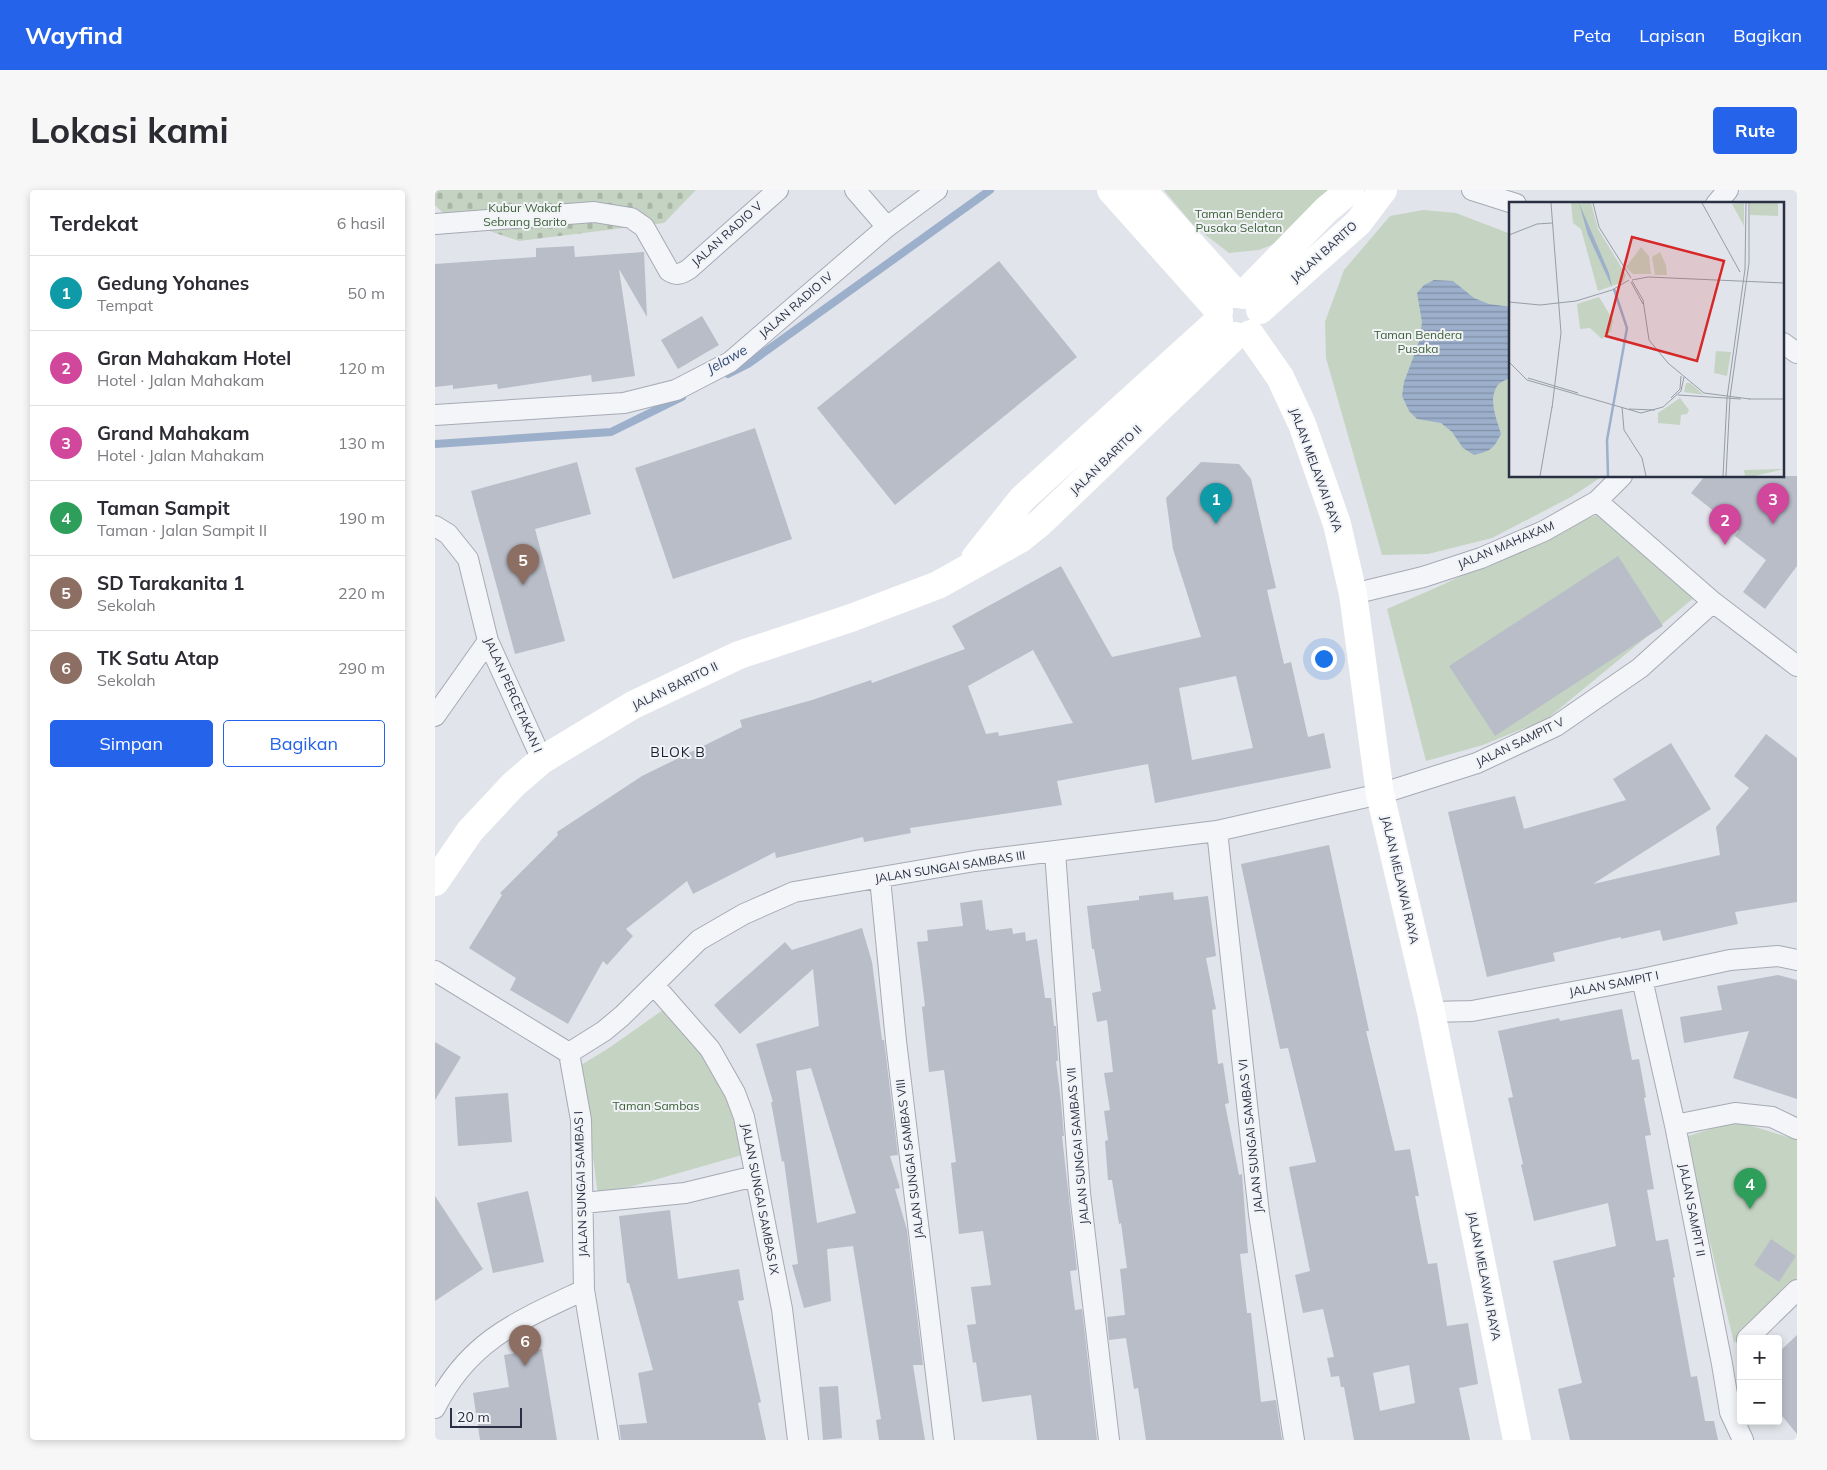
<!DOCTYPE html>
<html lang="id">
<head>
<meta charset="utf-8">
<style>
  :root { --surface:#fff; --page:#f7f7f7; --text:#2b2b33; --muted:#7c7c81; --line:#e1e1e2; --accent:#2563eb }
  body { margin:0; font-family:Mulish,sans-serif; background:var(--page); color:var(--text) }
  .controls { position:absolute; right:15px; bottom:15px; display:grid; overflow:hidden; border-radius:5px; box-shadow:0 2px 8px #0003 }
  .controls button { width:45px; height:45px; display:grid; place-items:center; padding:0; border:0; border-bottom:1px solid var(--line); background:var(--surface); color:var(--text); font:25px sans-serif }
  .scale { position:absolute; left:15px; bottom:12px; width:72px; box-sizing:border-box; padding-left:5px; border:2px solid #293043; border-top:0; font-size:14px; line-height:18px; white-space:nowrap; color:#293043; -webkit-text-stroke:4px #f1f3f7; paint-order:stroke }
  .you { position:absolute; left:888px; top:468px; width:18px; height:18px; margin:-12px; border:4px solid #fff; border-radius:50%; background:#1a73e8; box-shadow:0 0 0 8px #1a73e833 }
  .badge { display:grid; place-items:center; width:32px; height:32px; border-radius:50%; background:var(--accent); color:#fff; font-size:16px; font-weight:700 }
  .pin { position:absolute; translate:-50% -41px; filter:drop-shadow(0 1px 2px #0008) }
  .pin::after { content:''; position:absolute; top:26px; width:18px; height:15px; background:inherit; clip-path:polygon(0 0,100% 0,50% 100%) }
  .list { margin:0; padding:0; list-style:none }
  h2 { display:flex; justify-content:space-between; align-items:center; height:65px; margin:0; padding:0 20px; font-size:21px }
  h2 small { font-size:16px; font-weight:400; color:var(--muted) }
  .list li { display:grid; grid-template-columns:32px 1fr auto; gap:15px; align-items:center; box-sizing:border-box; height:75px; padding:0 20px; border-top:1px solid var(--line) }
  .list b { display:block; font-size:19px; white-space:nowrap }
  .list p { margin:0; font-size:16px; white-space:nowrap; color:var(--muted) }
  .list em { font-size:16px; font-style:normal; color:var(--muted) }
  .actions { display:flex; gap:10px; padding:15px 20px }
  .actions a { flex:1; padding:11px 0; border:1px solid var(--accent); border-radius:5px; text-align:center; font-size:18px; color:var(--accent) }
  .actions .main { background:var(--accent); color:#fff }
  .map { position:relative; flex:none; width:1362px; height:1250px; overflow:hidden; border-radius:5px }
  header { display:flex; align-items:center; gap:30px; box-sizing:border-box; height:70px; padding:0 25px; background:var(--accent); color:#fff }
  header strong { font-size:24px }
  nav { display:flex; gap:28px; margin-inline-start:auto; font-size:18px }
  .intro { display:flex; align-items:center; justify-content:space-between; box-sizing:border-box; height:120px; padding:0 30px }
  h1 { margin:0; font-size:35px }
  .button { padding:12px 22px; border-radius:5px; background:var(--accent); color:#fff; font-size:18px; font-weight:700 }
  main { display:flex; gap:30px; padding:0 30px }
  aside { flex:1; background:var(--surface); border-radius:5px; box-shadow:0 2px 8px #0003 }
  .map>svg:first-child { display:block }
  .green { fill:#c5d4c2 }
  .cemetery { fill:url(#cemetery-stones) }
  .water { fill:url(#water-rules) }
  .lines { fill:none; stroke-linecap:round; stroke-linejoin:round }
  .stream { stroke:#9cafcb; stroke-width:8 }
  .building { fill:#b8bdc8; fill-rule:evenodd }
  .street-casing { stroke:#a6aab5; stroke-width:22 }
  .street { stroke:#f4f5f8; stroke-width:20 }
  .secondary { stroke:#fff; stroke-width:28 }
  .labels { text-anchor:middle; stroke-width:4; stroke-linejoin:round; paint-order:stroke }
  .park-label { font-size:12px; fill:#3a5f36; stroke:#f1f3f7 }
  .street-label { font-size:12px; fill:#293043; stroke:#f1f3f7 }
  .water-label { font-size:14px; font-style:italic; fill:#324b78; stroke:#f1f3f7 }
  .neighbourhood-label { font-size:14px; letter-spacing:1px; fill:#1b2133; stroke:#f1f3f7 }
  .inset-river { fill:none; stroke:#9cafcb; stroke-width:2.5 }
  .inset-road { fill:none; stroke:#979ca7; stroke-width:1 }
  .view { fill:#d62828; fill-opacity:0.15; stroke:#d62828; stroke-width:2.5 }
  .inset-edge { fill:none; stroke:#293043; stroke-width:2.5 }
</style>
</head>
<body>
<header>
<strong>Wayfind</strong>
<nav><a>Peta</a><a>Lapisan</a><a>Bagikan</a></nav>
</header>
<div class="intro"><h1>Lokasi kami</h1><a class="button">Rute</a></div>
<main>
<aside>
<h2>Terdekat<small>6 hasil</small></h2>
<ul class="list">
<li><span class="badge" style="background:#0f9aa8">1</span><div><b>Gedung Yohanes</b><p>Tempat</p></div><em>50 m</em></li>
<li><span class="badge" style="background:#d1479c">2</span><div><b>Gran Mahakam Hotel</b><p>Hotel · Jalan Mahakam</p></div><em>120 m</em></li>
<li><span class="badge" style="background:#d1479c">3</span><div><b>Grand Mahakam</b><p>Hotel · Jalan Mahakam</p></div><em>130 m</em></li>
<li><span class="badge" style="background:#2e9e5b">4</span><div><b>Taman Sampit</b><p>Taman · Jalan Sampit II</p></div><em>190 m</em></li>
<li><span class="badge" style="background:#8d6e63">5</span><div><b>SD Tarakanita 1</b><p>Sekolah</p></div><em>220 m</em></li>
<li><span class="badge" style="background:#8d6e63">6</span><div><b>TK Satu Atap</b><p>Sekolah</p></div><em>290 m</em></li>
</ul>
<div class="actions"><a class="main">Simpan</a><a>Bagikan</a></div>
</aside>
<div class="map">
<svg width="1362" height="1250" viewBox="0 0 1362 1250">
  <defs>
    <pattern id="cemetery-stones" width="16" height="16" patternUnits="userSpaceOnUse" patternTransform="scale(1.25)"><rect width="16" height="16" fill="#c5d4c2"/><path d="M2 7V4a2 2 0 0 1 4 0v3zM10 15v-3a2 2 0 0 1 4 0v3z" fill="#a9b6a8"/></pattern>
    <pattern id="water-rules" width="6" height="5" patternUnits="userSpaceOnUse" patternTransform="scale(1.25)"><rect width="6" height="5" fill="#9cafcb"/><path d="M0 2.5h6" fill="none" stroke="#7f8fa6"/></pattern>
  </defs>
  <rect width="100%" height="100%" fill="#e1e4ea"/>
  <path class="green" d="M729,0H898L856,47L824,60L794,63L759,36Z
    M988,20L1021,23L1076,44V286H1168L1136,307L1057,348L993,364L947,365L891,168L890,132L909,80L955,26Z
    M1167,323L1260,407L1112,529L1048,555L991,571L952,419L1007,395L1116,342Z
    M235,815L275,870L293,908L307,965L163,1006L146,875L174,858Z
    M1301,931L1362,950V1088L1299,1153L1250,947Z"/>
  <path class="cemetery" d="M0,0H261L229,33L84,51L11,26L0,15Z"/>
  <path class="water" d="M999,90L1018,91L1039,108L1054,114L1076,117V187C1073,189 1068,191 1065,193C1051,206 1062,229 1066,244C1058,260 1055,261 1039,265L1028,258L1017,242L1006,233L982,229L974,221L967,206L969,192L984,152L987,132L982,103L989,95Z"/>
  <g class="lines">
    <path class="stream" d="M293,184L313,174L555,0
      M0,254L176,242L247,207"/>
  </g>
  <path class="building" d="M139,56L140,67L209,62L212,127L184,79L200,186L157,192L156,185L63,199L62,194L18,199V195L0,197V74L101,67V58Z
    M564,71L642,167L460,315L382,218Z
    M267,126L284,155L243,179L226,150Z
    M320,238L357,349L238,389L200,278Z
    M142,272L156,324L100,339L130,451L80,464L36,301Z
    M766,272L804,274L816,289L841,398L832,400L849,474L856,472L873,547L889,543L896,578L720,613L713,574L622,591L627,615L475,638L476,643L429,652L428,647L341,668L340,662L258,704L252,691L191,739L198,746L172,775L168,771L133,834L75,800L81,788L34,758L67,705L65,703L123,645L122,642L207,586L307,537L305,530L377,510L436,490L437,493L530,459L517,436L626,376L677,467L766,447L738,359L731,308ZM598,460L638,533L564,546L563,542L551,544L533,496ZM801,486L818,558L757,570L744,498Z
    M1270,286H1362V376L1330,419L1308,402L1331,370L1300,346L1304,341L1256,303Z
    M1183,366L1228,436L1060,546L1014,476Z
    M1331,544L1362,568V712L1300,722L1303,734L1228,751L1225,740L1186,749V747L1118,763L1120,771L1052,787L1013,622L1080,606L1089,639L1191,610L1178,589L1236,553L1276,619L1158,694L1285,665L1281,637L1314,598L1299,586Z
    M894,655L934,841H931L960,961L975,959L984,1006H980L993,1074L1002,1073L1012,1136L1033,1133L1043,1194L1024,1198L1035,1250H919L909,1197H906L904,1186L896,1187L892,1168L899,1167L888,1119L868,1123L860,1085L875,1081L854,977L881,972L853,858L845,859L806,674ZM974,1175L980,1213L945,1221L938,1183Z
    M738,702L739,710L773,706L781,766L771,768L781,819L777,820L783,874L788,873L794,913L790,914L804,985L807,984L813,1063L805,1064L812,1123H816L826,1212L841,1210L847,1250H711L703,1198L699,1199L691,1148L674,1150L672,1127L690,1125L685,1079L692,1078L686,1033L684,1034L677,990H673L670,951L673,950L669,921L675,920L669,883L678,882L672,830L662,832L657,803L666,801L659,759H657L652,716L704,710V706Z
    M547,710L551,740L554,739V741L577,738L578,744L590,742L591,751L602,749L610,808H616L619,836H621L623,871H621L626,912L629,946H627L642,1080L635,1081L640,1120L647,1119L662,1250H602L596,1205L547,1212L541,1172L538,1173L532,1135L541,1134L536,1097L556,1095L548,1041L524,1044L516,973L521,972L509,880L494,882L487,817L490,816L482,752L493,751L492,740L528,736L525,713Z
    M427,738L437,772L447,850H449L463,965L455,966L465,998L460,999L472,1040L488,1175H478L490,1250H444L441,1230L446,1229L418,1056L392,1059L396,1111L369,1118L357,1075L363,1074L349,971L347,972L336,912H338L321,854L384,836L378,779L305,844L279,815L350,752L357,760ZM376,878L421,1023L382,1033L361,881Z
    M1343,785L1362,790V909L1298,888L1314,841L1249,853L1245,827L1287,820L1282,796Z
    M1187,819L1197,870L1204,869L1211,907L1209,908L1216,945L1210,946L1219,999L1212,1000L1221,1051L1233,1049L1240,1087L1238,1088L1256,1187L1262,1186L1270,1231H1279L1283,1250H1135L1123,1199L1147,1193L1118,1071L1181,1056L1173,1013L1099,1031L1086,975L1088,974L1073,908L1078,907L1063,841L1124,828L1125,831Z
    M0,852L26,867L0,910Z
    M73,903L77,952L23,956L20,907Z
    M93,1001L109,1072L58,1083L42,1013Z
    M0,1006L48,1079L0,1111Z
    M235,1020L243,1089L304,1079L309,1110L303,1111L326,1212L323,1213L331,1250H186L184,1235L212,1233L203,1183L218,1180L194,1093H192L184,1026Z
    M1336,1049L1361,1066L1344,1092L1319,1075Z
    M1362,1145V1244L1343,1221V1163Z
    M107,1159L122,1250H45L38,1203L74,1197L69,1165Z
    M403,1196L407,1248L388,1250L384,1197Z"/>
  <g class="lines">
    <g class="street-casing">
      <path id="street" d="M420,0L452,37
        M1037,0L1081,14
        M1281,14L1293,0
        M0,34L159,22L196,28L209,37L234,81C242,86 246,84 254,79L343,0
        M1348,153L1362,163
        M0,225L189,213L241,200L295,172L452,37L502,0
        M1162,311L1278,412L1362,476
        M0,336L13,344L33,369L53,451L107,570
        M918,404L988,387L1046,368L1109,341L1162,311L1187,286
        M0,526L53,451
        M782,641L824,1024L859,1250
        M620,662L645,1003L674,1250
        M445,688L461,851L509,1250
        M0,781L134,863L146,930L149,1100L174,1250
        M1207,789L1240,935L1287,1174L1295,1222L1308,1250
        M219,795L275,859L300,903L309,927L347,1119L363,1250
        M996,822L1037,821L1207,789L1295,770L1343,766L1362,770
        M134,863L169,841L187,826L264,750L309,724L359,702L540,671L782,641L945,604L1042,573L1121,536L1205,478L1278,412
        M1240,935L1300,923L1337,927L1362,939
        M148,1013L250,1003L320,986
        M1312,1149L1362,1100
        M0,1218C34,1150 83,1131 149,1100"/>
    </g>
    <use href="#street" class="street"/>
    <path class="secondary" d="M676,0L784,121
      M707,0L801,104
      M808,105L891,20L915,0
      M825,120L923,33L948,0
      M815,144L845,187L867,234L902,334L918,404L945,604L996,822L1082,1250
      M540,368L587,309L784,130
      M0,692L35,641L78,595L107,570L198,515L304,465L416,428L503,395L585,349L605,333L800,146"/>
  </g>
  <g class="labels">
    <g class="park-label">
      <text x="90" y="22">Kubur Wakaf<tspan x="90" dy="14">Sebrang Barito</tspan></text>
      <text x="804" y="28">Taman Bendera<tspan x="804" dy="14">Pusaka Selatan</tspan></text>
      <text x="983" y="149">Taman Bendera<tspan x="983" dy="14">Pusaka</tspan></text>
      <text x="221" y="920">Taman Sambas</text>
    </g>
    <g class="street-label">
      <text transform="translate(292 44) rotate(-42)" y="4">JALAN RADIO V</text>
      <text transform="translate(889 62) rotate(-42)" y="4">JALAN BARITO</text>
      <text transform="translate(361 115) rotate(-41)" y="4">JALAN RADIO IV</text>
      <text transform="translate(671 270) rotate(-44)" y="4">JALAN BARITO II</text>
      <text transform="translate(881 280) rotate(70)" y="4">JALAN MELAWAI RAYA</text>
      <text transform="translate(1071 355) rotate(-23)" y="4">JALAN MAHAKAM</text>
      <text transform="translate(240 496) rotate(-26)" y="4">JALAN BARITO II</text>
      <text transform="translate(78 505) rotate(66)" y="4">JALAN PERCETAKAN I</text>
      <text transform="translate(1085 552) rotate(-26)" y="4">JALAN SAMPIT V</text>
      <text transform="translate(515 677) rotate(-9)" y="4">JALAN SUNGAI SAMBAS III</text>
      <text transform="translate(965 690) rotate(77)" y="4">JALAN MELAWAI RAYA</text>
      <text transform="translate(1179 794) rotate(-11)" y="4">JALAN SAMPIT I</text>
      <text transform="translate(816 946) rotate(-96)" y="4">JALAN SUNGAI SAMBAS VI</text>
      <text transform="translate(643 956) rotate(-95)" y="4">JALAN SUNGAI SAMBAS VII</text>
      <text transform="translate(475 969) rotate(-97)" y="4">JALAN SUNGAI SAMBAS VIII</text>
      <text transform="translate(146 994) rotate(-92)" y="4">JALAN SUNGAI SAMBAS I</text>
      <text transform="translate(325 1009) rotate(79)" y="4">JALAN SUNGAI SAMBAS IX</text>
      <text transform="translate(1257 1020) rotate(79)" y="4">JALAN SAMPIT II</text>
      <text transform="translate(1049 1086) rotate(79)" y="4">JALAN MELAWAI RAYA</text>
    </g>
    <g class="water-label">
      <text transform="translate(292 169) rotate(-29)" y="5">Jelawe</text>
    </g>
    <g class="neighbourhood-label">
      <text x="243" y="567">BLOK B</text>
    </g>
  </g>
  <g transform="translate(1074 12)">
    <rect width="275" height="275" fill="#e1e4ea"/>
    <path d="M62,1H82L89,27L117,73L114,80L89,89L72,27L64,21ZM235,1V24L223,2ZM241,1H269V14L241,13ZM132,45L140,54L142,72H124L117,65ZM151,50L157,63L158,73H146L143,55ZM207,149L222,150L218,174L205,171ZM177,181H181L195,193L175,190ZM275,267L246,274H236L235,268Z" fill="#c5d4c2"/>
    <path d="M90,95L104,118L102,129L93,137L81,126L71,127L68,102ZM171,196L180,208L178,212L172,213L171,223L149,221V211Z" fill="#c5d4c2"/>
    <path d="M70,1L100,71L103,85L79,33Z" fill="#9cafcb"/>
    <path class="inset-river" d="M99,274L98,238L118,126L105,87"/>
    <path class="inset-road" d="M42,1L52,131L43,206M84,1L90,25L122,76M193,1L231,70M0,33L28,22L43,21M123,78L139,75L275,81M123,79L134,98L140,138L159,161L195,191L241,197M122,80L134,102M0,100L31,103L67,99L103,88L120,78M0,160L18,178L132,211L154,205L172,189L175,175M19,176L69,191M169,193L232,197M162,196L171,187L172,174M240,197H275M113,205L115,228L133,256L137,274M120,207L146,208M31,274L43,205M214,274L218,196L236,67L237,1M217,274L221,195L240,61V1"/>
    <path class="view" d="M123,35L215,59L188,159L97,134Z"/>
    <rect width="275" height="275" class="inset-edge"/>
  </g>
</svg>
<div class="controls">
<button>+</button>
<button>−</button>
</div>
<div class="scale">20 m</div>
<div class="you"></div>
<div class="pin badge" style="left:781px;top:334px;background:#0f9aa8">1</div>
<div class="pin badge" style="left:1290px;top:355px;background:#d1479c">2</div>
<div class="pin badge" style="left:1338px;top:334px;background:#d1479c">3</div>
<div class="pin badge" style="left:1315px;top:1019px;background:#2e9e5b">4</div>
<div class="pin badge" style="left:88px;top:395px;background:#8d6e63">5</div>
<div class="pin badge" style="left:90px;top:1176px;background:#8d6e63">6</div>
</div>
</main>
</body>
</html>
